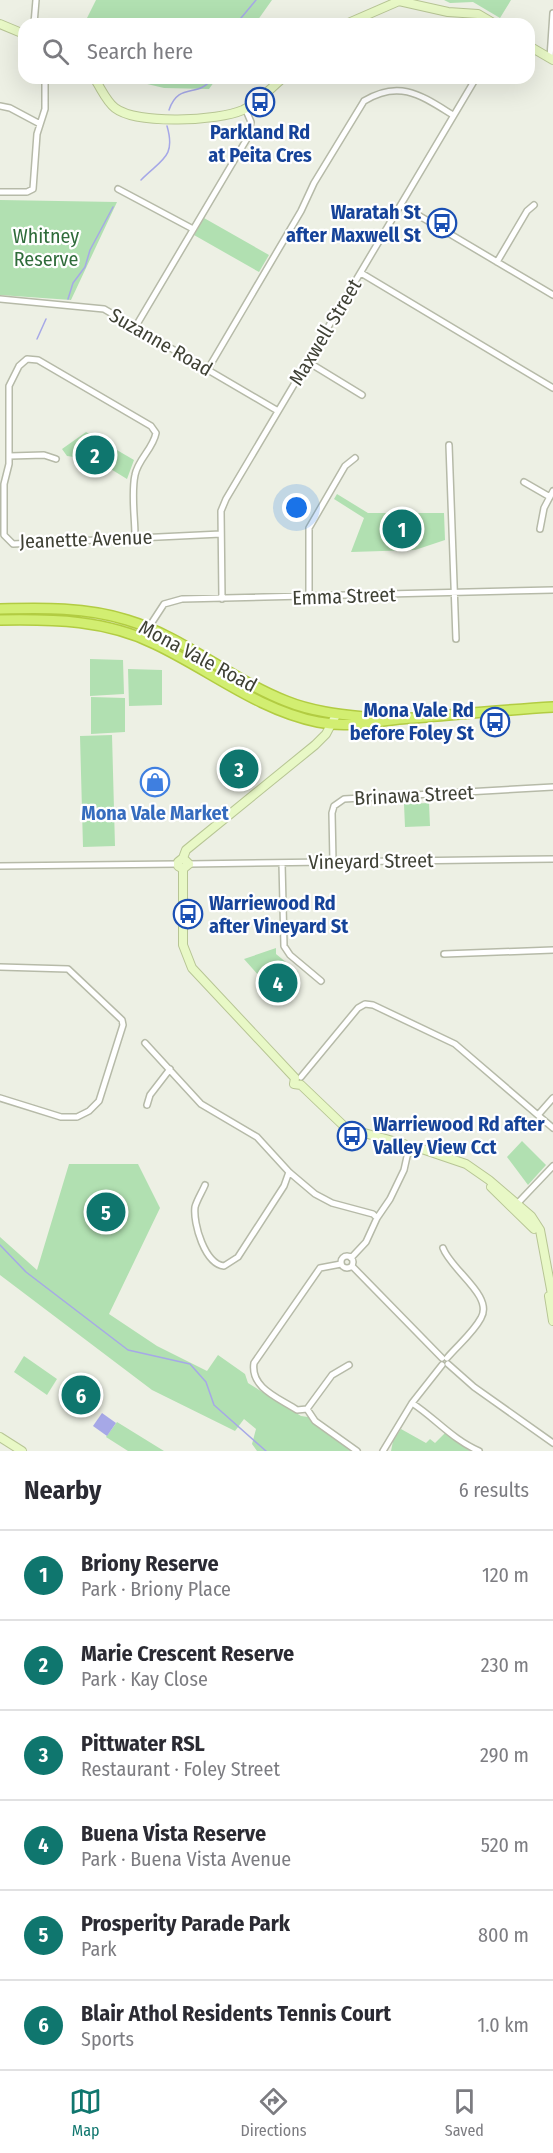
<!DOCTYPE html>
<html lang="en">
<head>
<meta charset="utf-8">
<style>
  :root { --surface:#fff; --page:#f2f2f3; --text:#2b2b33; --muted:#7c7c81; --line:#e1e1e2; --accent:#0f766e }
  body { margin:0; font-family:"Fira Sans Condensed",sans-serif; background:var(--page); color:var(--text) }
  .you { position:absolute; left:297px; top:508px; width:21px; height:21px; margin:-15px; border:4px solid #fff; border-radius:50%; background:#1a73e8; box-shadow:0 0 0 9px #1a73e833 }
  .badge { display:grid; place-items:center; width:39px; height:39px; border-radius:50%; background:var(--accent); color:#fff; font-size:20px; font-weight:700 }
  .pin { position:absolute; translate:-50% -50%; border:3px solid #fff; box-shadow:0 2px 6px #0006 }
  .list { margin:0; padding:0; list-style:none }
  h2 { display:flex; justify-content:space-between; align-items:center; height:78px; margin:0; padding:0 24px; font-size:26px }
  h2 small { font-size:20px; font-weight:400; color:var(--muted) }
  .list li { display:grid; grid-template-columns:39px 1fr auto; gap:18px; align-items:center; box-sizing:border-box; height:90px; padding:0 24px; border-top:2px solid var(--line) }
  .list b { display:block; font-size:22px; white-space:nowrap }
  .list p { margin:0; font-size:20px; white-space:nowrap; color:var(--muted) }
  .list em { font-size:20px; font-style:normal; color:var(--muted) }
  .icon { flex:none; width:33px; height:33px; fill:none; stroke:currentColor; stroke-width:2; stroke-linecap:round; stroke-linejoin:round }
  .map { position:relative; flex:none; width:553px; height:1451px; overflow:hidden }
  .search { position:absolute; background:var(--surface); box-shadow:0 6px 24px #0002; left:18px; right:18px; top:18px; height:66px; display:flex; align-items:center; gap:15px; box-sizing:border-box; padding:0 21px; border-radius:18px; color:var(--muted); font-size:22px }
  .sheet { height:618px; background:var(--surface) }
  nav { display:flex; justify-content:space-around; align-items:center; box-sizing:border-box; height:84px; border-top:2px solid var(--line); background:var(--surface); font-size:16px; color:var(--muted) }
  nav a { display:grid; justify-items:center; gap:3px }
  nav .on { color:var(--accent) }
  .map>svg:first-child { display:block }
  .green { fill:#b1e0b1 }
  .water { fill:#a6a8e7 }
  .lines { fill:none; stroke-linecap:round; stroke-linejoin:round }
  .stream { stroke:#a6a8e7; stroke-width:1.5 }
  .street-casing { stroke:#b6baa8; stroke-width:8 }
  .secondary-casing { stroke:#b7c594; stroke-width:10 }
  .highway-casing { stroke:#b2cc42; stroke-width:12 }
  .street { stroke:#fff; stroke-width:5 }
  .secondary { stroke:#e8f8c6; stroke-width:8 }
  .highway { stroke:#d2ee71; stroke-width:9 }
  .labels { text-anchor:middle; stroke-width:4.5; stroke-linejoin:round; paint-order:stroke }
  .transit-label { font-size:20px; font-weight:bold; fill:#164399; stroke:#fff; text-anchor:end }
  .park-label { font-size:20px; fill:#2f6c3a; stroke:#fff }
  .street-label { font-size:20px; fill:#3f4135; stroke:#fff }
  .shop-label { font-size:20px; font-weight:bold; fill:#366cbe; stroke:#fff }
</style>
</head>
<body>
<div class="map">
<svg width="553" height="1451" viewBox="0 0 553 1451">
  <rect width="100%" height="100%" fill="#edf0e4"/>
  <path class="green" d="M96,0H272L255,24H84Z
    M444,0H511L500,18L473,2L450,3Z
    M122,78H217L209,89L164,88Z
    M0,200L117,202L71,300L0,295Z
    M204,218L269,255L259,272L194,235Z
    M86,432L134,460L127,479L96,460L67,456L62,449Z
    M337,494L368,513H444L445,540L415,550L351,552L364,518L334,499Z
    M90,659L123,660L124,694L90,696Z
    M128,669L162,670V705L129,706Z
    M91,697L125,698V732L91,734Z
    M112,735L115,846L83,847L80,736Z
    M429,803L430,826L405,827L404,804Z
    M276,948V954L298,972L284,998L275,994L244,959Z
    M522,1141L546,1165L528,1185L507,1157Z
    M69,1164H138L160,1208L109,1314L157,1346L207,1371L218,1355L245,1374L248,1383L301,1416L308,1417L316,1426L352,1451H257L252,1444L256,1429L244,1419L235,1431L152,1390L0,1275V1237L37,1270Z
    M24,1356L57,1379L47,1395L14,1372Z
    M117,1422L164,1451H128L106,1437Z
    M401,1429L426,1443L430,1439L435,1443L445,1433L470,1451H391L393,1441Z"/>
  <path class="water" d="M102,1413L116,1423L107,1436L93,1426Z"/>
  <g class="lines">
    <path class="stream" d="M236,24L256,0
      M169,110C179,81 199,99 212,78
      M141,180C162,159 176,157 167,126
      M68,299L73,283L85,267L90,250L113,207
      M37,339L46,319
      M0,1245L26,1272L128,1350L190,1364L206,1382L214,1405L266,1451"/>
    <g class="street-casing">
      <path id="street" d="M34,24L36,0
        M550,58L553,13
        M0,106L10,108L40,124
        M118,189L193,229
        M0,192H27L33,189L37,134L45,109V78
        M401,205L553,295
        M497,262L527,211L534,205
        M361,273L553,388
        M0,299L104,309L278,411
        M136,326L248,137L251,122L245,108
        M308,362L362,395
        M208,369L301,211L314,183L364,101C400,79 422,96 453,115
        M449,445L456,639
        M10,456L44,455L56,459
        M524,482L550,497
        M540,529L544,508L553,491
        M135,536C135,517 131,494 135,475C138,459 153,449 156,433L151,426L38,360L27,359L19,366L9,386V464L4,484V535L13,544L221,534
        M309,597V528L345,466L355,458
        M222,599L221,511L226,499L476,78
        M149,627L164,604L182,599L553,590
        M333,862L332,813L334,806L344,799L553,787
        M282,863L284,946L290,955L321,981
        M189,864L553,859
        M0,866L177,864
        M444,954L553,950
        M0,967L68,969L122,1020L123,1025L99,1101L89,1111L77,1117H61L0,1098
        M145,1043L201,1104L257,1137L289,1172L315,1194L332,1203L373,1214L377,1218
        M301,1077L358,1008L365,1004L373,1005L455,1044L553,1128
        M147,1105L150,1095L170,1069
        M538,1115L553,1098
        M205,1185C202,1192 197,1200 195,1207C193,1224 205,1264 224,1266L238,1257L284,1186L289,1172
        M515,1206L553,1166
        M443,1248C451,1270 494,1296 481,1318C473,1333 458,1345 447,1358
        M341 1262a6 6 0 1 1 12 0a6 6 0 1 1-12 0Z
        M351,1258L366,1242L377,1218L390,1199L404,1170L408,1152
        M341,1264L320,1268L254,1363C250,1388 279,1398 297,1410L307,1409L332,1375L349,1365
        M352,1266L442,1358
        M448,1364L474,1387L553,1443
        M412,1403C435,1418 453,1440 479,1451
        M307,1409L315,1421L357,1451
        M383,1451L412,1403L442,1365"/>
    </g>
    <g class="secondary-casing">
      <path id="secondary" d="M0,24L24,34
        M346,24L399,1L448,12L478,14L495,24
        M529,46L553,60
        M94,78C101,88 106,101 115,108C137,125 218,121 243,110C257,103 270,89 283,78
        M183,869V945L192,968L295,1078L294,1084L301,1085
        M183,869L178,866V862L183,858L186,850L315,745L326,734L336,715
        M183,869L189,864L183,858
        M301,1085L346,1128L404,1144
        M404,1144L408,1152L413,1151L416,1147
        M416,1147L466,1164L489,1180L531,1216L540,1230L553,1300
        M491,1187L534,1229
        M549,1296L553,1321
        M0,1437L22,1451"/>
    </g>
    <g class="highway-casing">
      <path id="highway" d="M0,609C43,608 86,607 127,620C184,637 230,679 286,701C318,714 351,715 384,719
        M0,620C54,619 106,620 155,644C210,670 258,710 318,722C347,728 371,722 399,719C450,715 502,710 553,707"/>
    </g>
    <use href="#street" class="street"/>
    <use href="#secondary" class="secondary"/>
    <use href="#highway" class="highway"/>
  </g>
  <defs>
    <g id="bus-ring" transform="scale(1.5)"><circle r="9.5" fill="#fff" stroke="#1a4fb4" stroke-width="1.5"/><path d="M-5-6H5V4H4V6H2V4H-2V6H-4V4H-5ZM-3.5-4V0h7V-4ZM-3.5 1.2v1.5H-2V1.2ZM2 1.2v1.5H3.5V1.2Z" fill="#1a4fb4"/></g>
    <g id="shop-ring" transform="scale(1.5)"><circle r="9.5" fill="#fff" stroke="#3f7fe0" stroke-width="1.5"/><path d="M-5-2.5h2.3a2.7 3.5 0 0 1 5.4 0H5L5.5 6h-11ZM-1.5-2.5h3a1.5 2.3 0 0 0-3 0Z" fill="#3f7fe0"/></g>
  </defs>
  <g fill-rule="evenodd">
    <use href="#bus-ring" x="260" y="102"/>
    <use href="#bus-ring" x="442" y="223"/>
    <use href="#bus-ring" x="495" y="722"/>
    <use href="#shop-ring" x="155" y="782"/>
    <use href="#bus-ring" x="188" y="914"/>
    <use href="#bus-ring" x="352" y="1136"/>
  </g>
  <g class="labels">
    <g class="transit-label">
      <text x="260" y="139" text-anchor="middle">Parkland Rd<tspan x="260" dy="23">at Peita Cres</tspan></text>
      <text x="421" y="219">Waratah St<tspan x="421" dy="23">after Maxwell St</tspan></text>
      <text x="474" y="717">Mona Vale Rd<tspan x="474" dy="23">before Foley St</tspan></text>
      <text x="209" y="910" text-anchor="start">Warriewood Rd<tspan x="209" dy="23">after Vineyard St</tspan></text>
      <text x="373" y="1131" text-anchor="start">Warriewood Rd after<tspan x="373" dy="23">Valley View Cct</tspan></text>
    </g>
    <g class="park-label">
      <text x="46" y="243">Whitney<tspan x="46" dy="23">Reserve</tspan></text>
    </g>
    <g class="street-label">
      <text transform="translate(325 332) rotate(-59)" y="7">Maxwell Street</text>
      <text transform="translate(161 342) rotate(30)" y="7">Suzanne Road</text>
      <text transform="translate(86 539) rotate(-2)" y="7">Jeanette Avenue</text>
      <text transform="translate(344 596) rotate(-2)" y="7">Emma Street</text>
      <text transform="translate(198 656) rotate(28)" y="7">Mona Vale Road</text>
      <text transform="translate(414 795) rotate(-3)" y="7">Brinawa Street</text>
      <text transform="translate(371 861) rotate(-1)" y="7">Vineyard Street</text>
    </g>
    <g class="shop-label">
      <text x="155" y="820">Mona Vale Market</text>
    </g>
  </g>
</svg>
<div class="you"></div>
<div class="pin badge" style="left:402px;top:529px">1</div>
<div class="pin badge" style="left:95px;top:455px">2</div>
<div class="pin badge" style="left:239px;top:769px">3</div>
<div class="pin badge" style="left:278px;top:983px">4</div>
<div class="pin badge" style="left:106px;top:1212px">5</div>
<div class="pin badge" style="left:81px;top:1395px">6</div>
<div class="search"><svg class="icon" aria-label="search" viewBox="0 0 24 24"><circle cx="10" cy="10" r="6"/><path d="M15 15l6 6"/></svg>Search here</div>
</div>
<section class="sheet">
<h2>Nearby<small>6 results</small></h2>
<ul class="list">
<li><span class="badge">1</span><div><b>Briony Reserve</b><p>Park · Briony Place</p></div><em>120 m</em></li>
<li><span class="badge">2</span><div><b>Marie Crescent Reserve</b><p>Park · Kay Close</p></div><em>230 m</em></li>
<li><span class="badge">3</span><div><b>Pittwater RSL</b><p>Restaurant · Foley Street</p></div><em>290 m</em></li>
<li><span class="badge">4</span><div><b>Buena Vista Reserve</b><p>Park · Buena Vista Avenue</p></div><em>520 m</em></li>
<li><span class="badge">5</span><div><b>Prosperity Parade Park</b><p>Park</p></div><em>800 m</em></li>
<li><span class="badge">6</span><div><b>Blair Athol Residents Tennis Court</b><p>Sports</p></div><em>1.0 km</em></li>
</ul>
</section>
<nav>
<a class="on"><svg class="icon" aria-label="map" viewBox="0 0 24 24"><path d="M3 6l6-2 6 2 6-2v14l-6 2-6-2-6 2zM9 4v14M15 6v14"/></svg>Map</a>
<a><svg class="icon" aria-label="directions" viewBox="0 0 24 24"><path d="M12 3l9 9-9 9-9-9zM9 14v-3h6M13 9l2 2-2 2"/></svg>Directions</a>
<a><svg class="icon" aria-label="saved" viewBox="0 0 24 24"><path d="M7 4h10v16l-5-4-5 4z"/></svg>Saved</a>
</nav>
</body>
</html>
